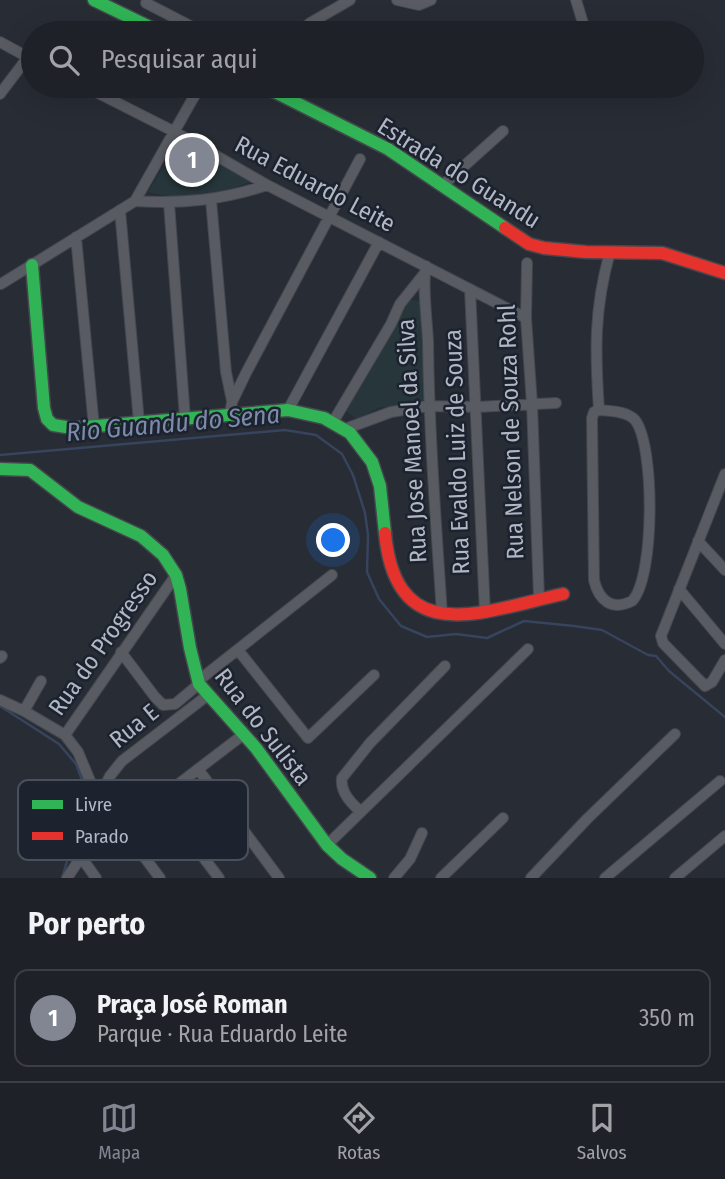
<!DOCTYPE html>
<html lang="pt">
<head>
<meta charset="utf-8">
<style>
  :root { --surface:#1e2127; --page:#2b2e33; --text:#f1f3f6; --muted:#a1a3a7; --line:#3c3e44; --accent:#828692 }
  body { margin:0; font-family:"Fira Sans Condensed",sans-serif; background:var(--page); color:var(--text) }
  .you { position:absolute; left:334px; top:541px; width:24px; height:24px; margin:-18px; border:5px solid #fff; border-radius:50%; background:#1a73e8; box-shadow:0 0 0 10px #1a73e833 }
  .badge { display:grid; place-items:center; width:46px; height:46px; border-radius:50%; background:var(--accent); color:#fff; font-size:23px; font-weight:700 }
  .pin { position:absolute; translate:-50% -50%; border:4px solid #fff; box-shadow:0 2px 7px #0006 }
  .list { margin:0; padding:0; list-style:none }
  h2 { display:flex; justify-content:space-between; align-items:center; height:91px; margin:0; padding:0 28px; font-size:30px }
  h2 small { font-size:23px; font-weight:400; color:var(--muted) }
  .list li { display:grid; grid-template-columns:46px 1fr auto; gap:21px; align-items:center; box-sizing:border-box; height:98px; margin:0 14px 14px; padding:0 14px; border:2px solid var(--line); border-radius:14px }
  .list b { display:block; font-size:26px; white-space:nowrap }
  .list p { margin:0; font-size:23px; white-space:nowrap; color:var(--muted) }
  .list em { font-size:23px; font-style:normal; color:var(--muted) }
  .icon { flex:none; width:38px; height:38px; fill:none; stroke:currentColor; stroke-width:2; stroke-linecap:round; stroke-linejoin:round }
  .map { position:relative; flex:none; width:725px; height:878px; overflow:hidden }
  .search { position:absolute; background:var(--surface); box-shadow:0 7px 28px #0002; left:21px; right:21px; top:21px; height:77px; display:flex; align-items:center; gap:18px; box-sizing:border-box; padding:0 24px; border-radius:38px; color:var(--muted); font-size:26px }
  .sheet { height:203px; background:var(--surface) }
  nav { display:flex; justify-content:space-around; align-items:center; box-sizing:border-box; height:98px; border-top:2px solid var(--line); background:var(--surface); font-size:19px; color:var(--muted) }
  nav a { display:grid; justify-items:center; gap:4px }
  nav .on { color:var(--accent) }
  .map>svg:first-child { display:block }
  .green { fill:#26363a }
  .lines { fill:none; stroke-linecap:round; stroke-linejoin:round }
  .stream { stroke:#37445d; stroke-width:2.5 }
  .street-casing { stroke:#44474d; stroke-width:12 }
  .fast-casing { stroke:#44474d; stroke-width:15 }
  .jam-casing { stroke:#44474d; stroke-width:15 }
  .street { stroke:#585b62; stroke-width:10 }
  .fast { stroke:#30b455; stroke-width:12 }
  .jam { stroke:#e5322d; stroke-width:12 }
  .labels { text-anchor:middle; stroke-width:5; stroke-linejoin:round; paint-order:stroke }
  .street-label { font-size:24px; fill:#b2b7c5; stroke:#1c222e }
  .water-label { font-size:26px; font-style:italic; fill:#7c8bab; stroke:#1c222e }
  .key { fill:#1c222e; stroke:#494f5b; stroke-width:2 }
  .key-label { font-size:19px; fill:#b2b7c5 }
</style>
</head>
<body>
<div class="map">
<svg width="725" height="878" viewBox="0 0 725 878">
  <rect width="100%" height="100%" fill="#282c34"/>
  <path class="green" d="M180,140L254,180L219,195L170,197L148,192Z
    M407,300L423,301L425,401L378,408L357,419L344,410Z"/>
  <g class="lines">
    <path class="stream" d="M0,455L285,430L316,435L342,454L353,475L365,513L368,535L367,572L379,599L401,626L427,637L456,634L487,638L524,621L574,626L602,630L648,655L656,656L669,671L725,717
      M0,706L59,744L76,764L86,791L88,823L68,858L62,878"/>
    <g class="street-casing">
      <path id="street" d="M397,0L419,5L431,0
        M576,0L586,33
        M146,3L204,33
        M298,33L310,23L350,0
        M0,42L33,60
        M84,86L175,132L267,185L526,318
        M405,86L429,89L441,86
        M0,94L28,57
        M283,96L296,86
        M443,185L503,131
        M211,200L226,372L232,401
        M135,201C182,204 223,200 267,185
        M169,203L185,418
        M120,210L139,422
        M76,237L94,427
        M527,263L526,318L532,404L539,598
        M426,266C422,284 427,320 428,341C429,432 436,523 442,614
        M1,284L135,201L200,86
        M470,289L485,613
        M288,410L379,242
        M599,410C610,411 627,411 635,420C655,445 655,578 632,601C612,611 599,601 594,580L592,418L594,412L599,410C595,351 594,309 610,252
        M230,414L232,402L246,373L360,159
        M333,422L391,324L400,304L424,274
        M345,429L391,412L428,406L477,407L556,403
        M725,474L661,636L663,643L705,686L712,682L725,660
        M698,541L725,570
        M679,589L725,644
        M238,650L308,738L374,675
        M121,652L155,697L163,705L175,704L199,684
        M0,658L2,656
        M198,681L332,575
        M0,700L24,711L65,735L78,752L98,800L89,845
        M24,711L41,681
        M65,735L176,575
        M198,769L279,878
        M159,799L219,878
        M98,800L110,776L122,761L208,695
        M361,812C351,803 340,792 342,778L370,743L445,666
        M121,826L160,878
        M327,845L528,649
        M81,857L96,878
        M67,878L89,845L159,799L244,734
        M394,878L410,859L422,833
        M441,878L503,818
        M531,878L587,819L675,734
        M605,878L720,781
        M675,878L725,836"/>
    </g>
    <g class="fast-casing">
      <path id="fast" d="M94,0L162,33
        M263,86L388,149L505,228
        M32,265L44,408L47,419L53,425L72,428L288,410L324,418L350,433L372,462L380,486L385,533
        M0,469L30,470L78,507L141,536L163,555L176,575L180,589L190,648L199,684L256,748L327,845L342,859L370,878"/>
    </g>
    <g class="jam-casing">
      <path id="jam" d="M505,228L529,244L544,248L586,252L662,253L725,273
        M385,533C396,651 484,611 563,594"/>
    </g>
    <use href="#street" class="street"/>
    <use href="#fast" class="fast"/>
    <use href="#jam" class="jam"/>
  </g>
  <g class="labels">
    <g class="street-label">
      <text transform="translate(459 173) rotate(32)" y="8">Estrada do Guandu</text>
      <text transform="translate(315 184) rotate(28)" y="8">Rua Eduardo Leite</text>
      <text transform="translate(511 432) rotate(-92)" y="8">Rua Nelson de Souza Rohl</text>
      <text transform="translate(412 441) rotate(-93)" y="8">Rua Jose Manoel da Silva</text>
      <text transform="translate(457 452) rotate(-92)" y="8">Rua Evaldo Luiz de Souza</text>
      <text transform="translate(103 643) rotate(-55)" y="8">Rua do Progresso</text>
      <text transform="translate(134 726) rotate(-39)" y="8">Rua E</text>
      <text transform="translate(263 727) rotate(52)" y="8">Rua do Sulista</text>
    </g>
    <g class="water-label">
      <text transform="translate(173 423) rotate(-5)" y="9">Rio Guandu do Sena</text>
    </g>
  </g>
  <rect x="18" y="780" width="230" height="80" rx="10" class="key"/>
  <rect x="32" y="800" width="31" height="9" fill="#30b455"/>
  <rect x="32" y="832" width="31" height="8" fill="#e5322d"/>
  <g class="key-label">
    <text x="75" y="811">Livre</text>
    <text x="75" y="843">Parado</text>
  </g>
</svg>
<div class="you"></div>
<div class="pin badge" style="left:192px;top:160px">1</div>
<div class="search"><svg class="icon" aria-label="search" viewBox="0 0 24 24"><circle cx="10" cy="10" r="6"/><path d="M15 15l6 6"/></svg>Pesquisar aqui</div>
</div>
<section class="sheet">
<h2>Por perto<small></small></h2>
<ul class="list">
<li><span class="badge">1</span><div><b>Praça José Roman</b><p>Parque · Rua Eduardo Leite</p></div><em>350 m</em></li>
</ul>
</section>
<nav>
<a class="on"><svg class="icon" aria-label="map" viewBox="0 0 24 24"><path d="M3 6l6-2 6 2 6-2v14l-6 2-6-2-6 2zM9 4v14M15 6v14"/></svg>Mapa</a>
<a><svg class="icon" aria-label="directions" viewBox="0 0 24 24"><path d="M12 3l9 9-9 9-9-9zM9 14v-3h6M13 9l2 2-2 2"/></svg>Rotas</a>
<a><svg class="icon" aria-label="saved" viewBox="0 0 24 24"><path d="M7 4h10v16l-5-4-5 4z"/></svg>Salvos</a>
</nav>
</body>
</html>
